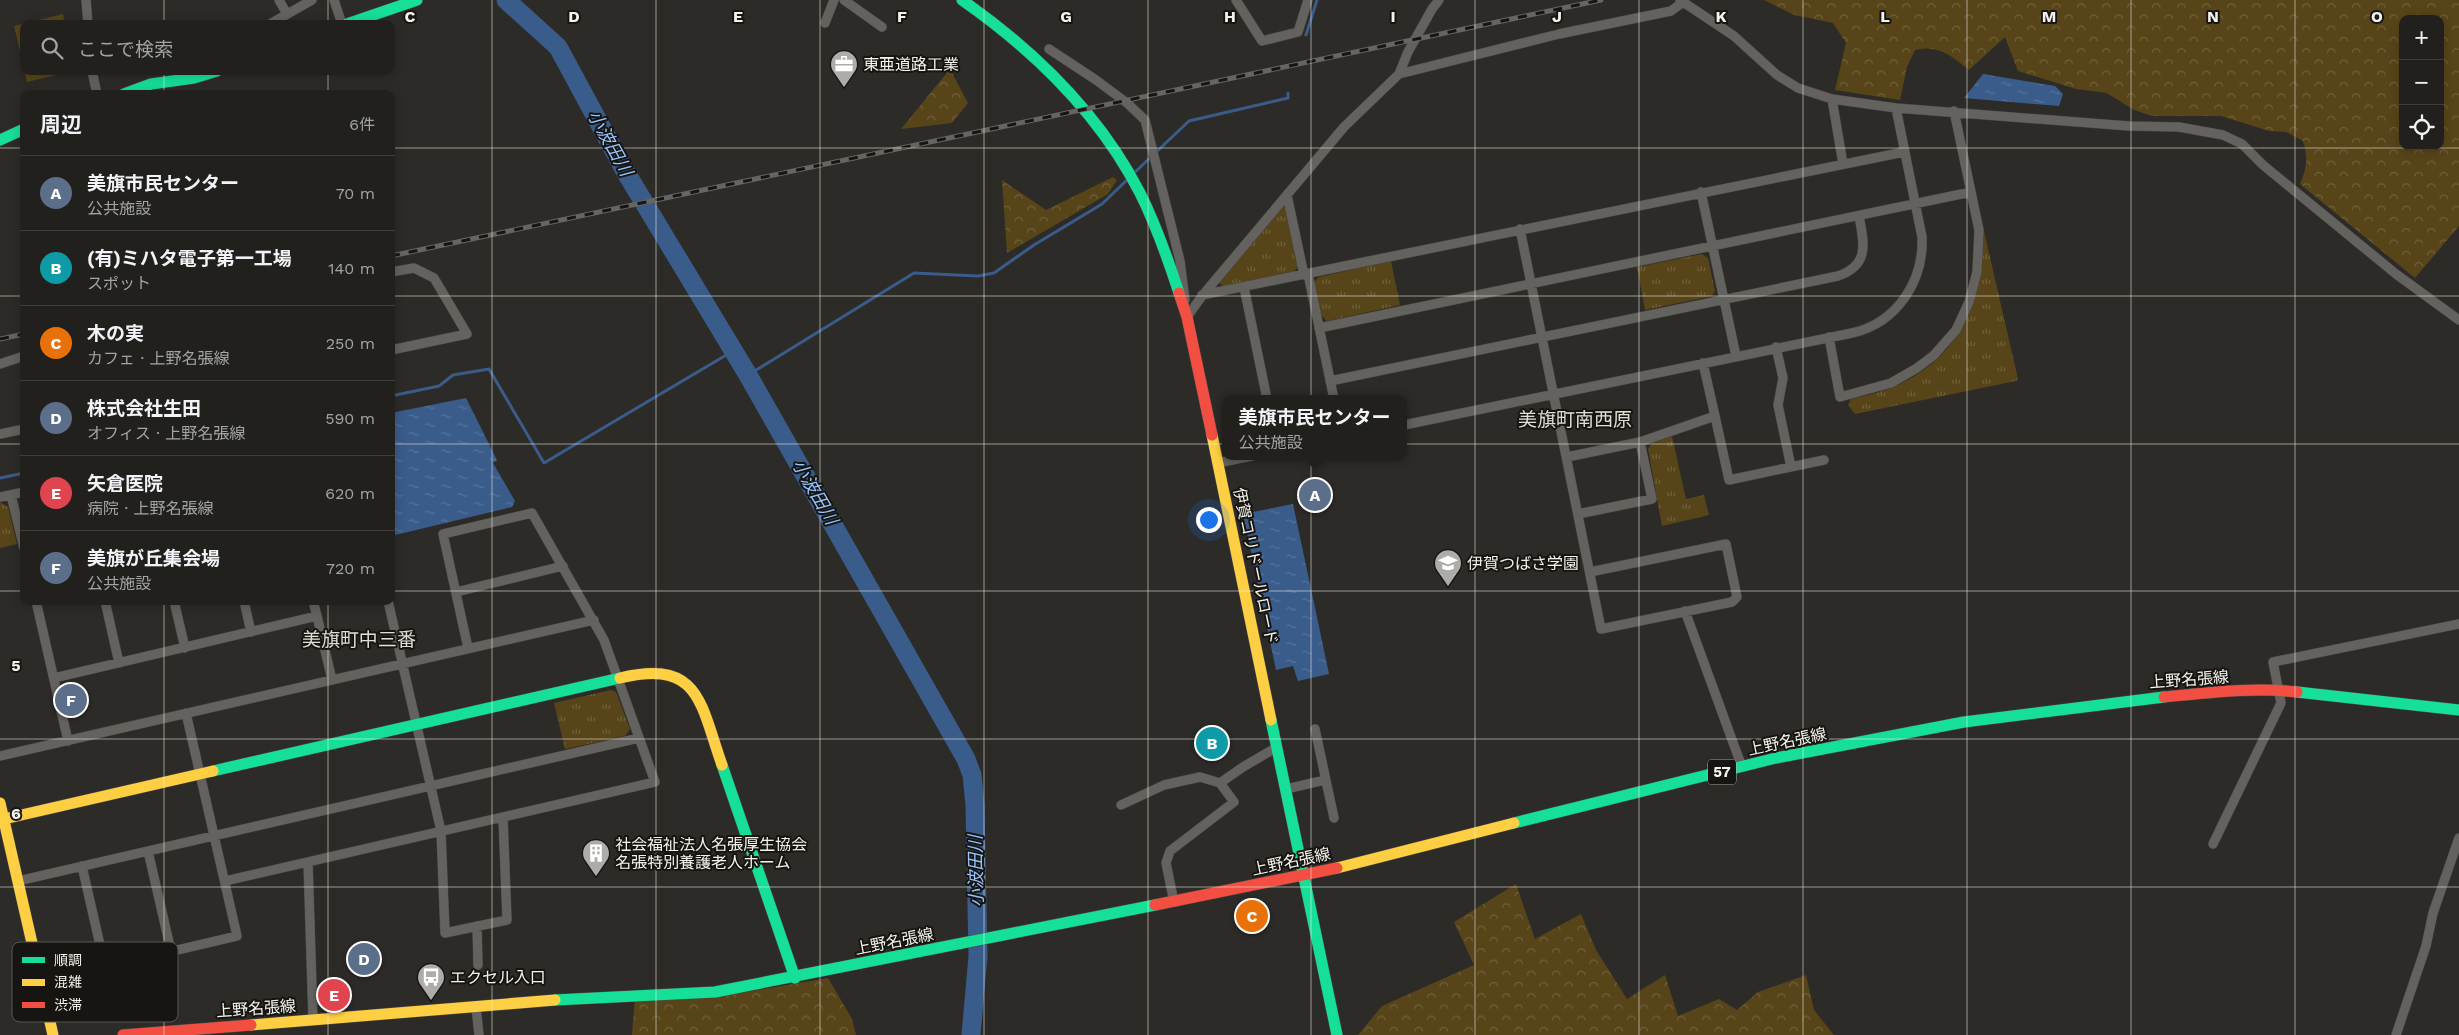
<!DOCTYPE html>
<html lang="ja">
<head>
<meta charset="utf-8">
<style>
  :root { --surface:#22201d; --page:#2e2d2a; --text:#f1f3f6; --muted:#a2a3a4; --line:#3f3e3b; --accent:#aeaca8 }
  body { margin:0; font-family:"Work Sans","Noto Sans JP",sans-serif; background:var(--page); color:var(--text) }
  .controls { position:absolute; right:15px; top:15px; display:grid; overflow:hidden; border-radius:10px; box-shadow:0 2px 12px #0003 }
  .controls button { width:45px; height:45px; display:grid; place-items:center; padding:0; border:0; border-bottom:1px solid var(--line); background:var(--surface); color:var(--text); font:25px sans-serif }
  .you { position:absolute; left:1208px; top:519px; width:18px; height:18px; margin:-12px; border:4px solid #fff; border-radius:50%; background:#1a73e8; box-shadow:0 0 0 8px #1a73e833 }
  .badge { display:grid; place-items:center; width:32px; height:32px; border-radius:50%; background:var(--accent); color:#fff; font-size:16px; font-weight:700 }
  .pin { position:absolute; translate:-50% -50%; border:2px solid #fff; box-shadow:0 1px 5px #0006 }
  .popup { position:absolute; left:1222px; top:395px; width:185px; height:65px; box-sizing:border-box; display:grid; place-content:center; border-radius:10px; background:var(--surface); filter:drop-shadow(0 1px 4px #0005); font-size:16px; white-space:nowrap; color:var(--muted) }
  .popup b { font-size:19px; color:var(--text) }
  .popup::after { content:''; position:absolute; left:50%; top:100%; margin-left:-10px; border:10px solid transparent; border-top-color:var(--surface) }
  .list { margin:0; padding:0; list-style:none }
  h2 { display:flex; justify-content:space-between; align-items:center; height:65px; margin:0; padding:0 20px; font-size:21px }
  h2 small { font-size:16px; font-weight:400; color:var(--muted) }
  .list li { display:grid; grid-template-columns:32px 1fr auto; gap:15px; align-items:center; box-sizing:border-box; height:75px; padding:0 20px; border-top:1px solid var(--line) }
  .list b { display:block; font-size:19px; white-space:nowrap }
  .list p { margin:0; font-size:16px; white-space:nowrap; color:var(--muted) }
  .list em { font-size:16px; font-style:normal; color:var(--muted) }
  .icon { flex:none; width:28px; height:28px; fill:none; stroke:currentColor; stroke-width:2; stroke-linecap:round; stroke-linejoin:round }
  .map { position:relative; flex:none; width:2459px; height:1035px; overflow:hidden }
  .search { position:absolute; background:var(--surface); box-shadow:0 2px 12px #0003; left:20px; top:20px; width:375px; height:55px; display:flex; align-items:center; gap:12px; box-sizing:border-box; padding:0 18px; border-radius:10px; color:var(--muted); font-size:19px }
  .panel { position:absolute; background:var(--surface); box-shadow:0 2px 12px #0003; left:20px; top:90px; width:375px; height:515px; border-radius:10px }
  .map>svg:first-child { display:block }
  .grass { fill:url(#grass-tufts) }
  .forest { fill:url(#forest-crowns); fill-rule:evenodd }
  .pitch { fill:#574519 }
  .water { fill:url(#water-ripples) }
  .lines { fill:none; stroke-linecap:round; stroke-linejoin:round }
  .stream { stroke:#3a5c8a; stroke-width:3 }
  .river { stroke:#3a5c8a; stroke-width:19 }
  .street-casing { stroke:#4a4845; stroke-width:10 }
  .fast-casing { stroke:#4a4845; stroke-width:12 }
  .slow-casing { stroke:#4a4845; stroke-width:12 }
  .jam-casing { stroke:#4a4845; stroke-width:12 }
  .street { stroke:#63625e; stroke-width:9 }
  .fast { stroke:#16e098; stroke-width:11 }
  .slow { stroke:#ffcf43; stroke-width:11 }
  .jam { stroke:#f24e42; stroke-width:11 }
  .rail-casing { stroke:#666562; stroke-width:5 }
  .rail { stroke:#161511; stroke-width:3; stroke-dasharray:9; stroke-linecap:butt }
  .grid { fill:none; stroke:#f4f2ed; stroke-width:1; stroke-opacity:0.55 }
  .labels { text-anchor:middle; stroke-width:4; stroke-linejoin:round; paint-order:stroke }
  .shield { fill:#161511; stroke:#b1b0ab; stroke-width:1 }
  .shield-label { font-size:15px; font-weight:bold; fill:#f4f2ed }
  .poi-label { font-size:16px; fill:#f4f2ed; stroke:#161511; text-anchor:start }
  .street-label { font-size:16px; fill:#f4f2ed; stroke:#161511 }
  .water-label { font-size:18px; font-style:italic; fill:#95c3fe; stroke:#161511 }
  .quarter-label { font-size:19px; fill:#e1ddd4; stroke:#161511 }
  .key { fill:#161511; stroke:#595753; stroke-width:1 }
  .key-label { font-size:14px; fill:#f4f2ed }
  .grid-label { font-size:16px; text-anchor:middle; font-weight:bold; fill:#f4f2ed; stroke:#161511; stroke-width:4; stroke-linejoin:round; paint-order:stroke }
</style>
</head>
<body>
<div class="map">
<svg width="2459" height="1035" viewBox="0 0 2459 1035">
  <defs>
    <pattern id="grass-tufts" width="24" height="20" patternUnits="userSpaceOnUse" patternTransform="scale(1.25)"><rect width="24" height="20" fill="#574519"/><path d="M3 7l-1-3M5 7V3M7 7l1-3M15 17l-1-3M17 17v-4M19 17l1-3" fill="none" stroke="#70603b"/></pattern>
    <pattern id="forest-crowns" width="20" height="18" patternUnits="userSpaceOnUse" patternTransform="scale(1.25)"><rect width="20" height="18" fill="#574519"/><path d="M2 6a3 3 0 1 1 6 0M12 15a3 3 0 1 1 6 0" fill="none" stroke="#70603b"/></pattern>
    <pattern id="water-ripples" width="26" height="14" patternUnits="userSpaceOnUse" patternTransform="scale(1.25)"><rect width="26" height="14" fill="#3a5c8a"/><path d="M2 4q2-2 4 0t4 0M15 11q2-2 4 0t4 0" fill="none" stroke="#57749b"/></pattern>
  </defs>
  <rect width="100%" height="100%" fill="#2d2b27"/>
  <path class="grass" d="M1282,207H1287L1299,266L1293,272L1223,286L1218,282Z
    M1983,227L2018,379L2016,381L1855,414L1848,405L1851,399C1868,395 1887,391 1902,383C1965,352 1985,292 1983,227Z
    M1702,254L1708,258L1715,291L1712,296L1645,310L1637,267Z
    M1391,261L1400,305L1327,321L1321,315L1314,282L1319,277Z
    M1672,436L1686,499L1704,495L1709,515L1662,526L1648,449L1652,443Z
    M0,502L8,507L17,544L0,548Z
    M611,690L616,692L630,729L625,736L565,749L554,703Z"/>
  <path class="forest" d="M1764,0H2459V226L2415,278L2300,184C2307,168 2308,158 2303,141L2286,132L2269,131L2221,116H2152L2134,110L2107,93L2076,89L2018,71L2005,37L1969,70C1952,56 1938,44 1915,50L1907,67L1900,100L1835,90L1846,43L1833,23L1794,15ZM2403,19H2440V146H2403Z
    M950,69L968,103L952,123L901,129Z
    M1113,177L1117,180L1108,194L1007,253L1002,180L1046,210Z
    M1516,884L1535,939L1581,914L1596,950L1627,999L1665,975L1678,1016L1719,999L1737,1010L1758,992L1806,975L1814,1010L1834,1035H1358L1382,1006L1474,965L1454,922Z
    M828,978L852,1019L856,1035H632L635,997L735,994Z"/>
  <path class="pitch" d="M63,14L65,24H24V68L14,26Z
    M25,71H73L27,82Z"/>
  <path class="water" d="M1983,74L2055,86L2063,94L2059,106L1964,98Z
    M466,398L497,460L493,463L515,501L512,507L391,536V413Z
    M1293,504L1329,674L1298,681L1293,666L1276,670L1243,514Z"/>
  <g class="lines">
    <path class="stream" d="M1306,35L1317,0
      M1133,174L1189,121L1288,98V93
      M748,375L914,273L978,276L994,273L1034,245L1102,204L1128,179
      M391,396L439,386L453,375L489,369L544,463L733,351
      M0,478L24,473"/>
    <path class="river" d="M506,0L558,47L625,171L748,375L966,759L972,775L975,805L978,956L971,1035"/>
    <g class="street-casing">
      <path id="street" d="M86,0L88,24
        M279,0L287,14
        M334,0L342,24
        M844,0L882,27
        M1236,0L1262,41L1298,32L1308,0
        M1680,0L1734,36L1777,75L1798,88L1832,99L1896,108L2129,126L2179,127L2223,135L2242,144L2263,165L2396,274L2459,320
        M825,23L834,0
        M270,24L312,0
        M1049,49L1096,80L1127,103L1145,120L1180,261L1185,300
        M92,71L97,94
        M1399,74L1559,34L1671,11L1683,2
        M1832,99L1843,164
        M1701,192L1736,356
        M1287,195L1304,275
        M1520,229L1601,629L1732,602L1737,597L1726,544L1590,572
        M391,272L414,268L434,278L467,334L391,350
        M1308,274L1334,399
        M1244,287L1267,399
        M1202,295L1904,152
        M1187,315V317L1202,296L1344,127L1399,74L1408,52L1432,9L1439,0
        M1319,328L1971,192
        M1829,337L1840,397L1891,383L1917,368L1934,355L1956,330L1969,302L1977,272L1979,230L1954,111
        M1776,347L1783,378L1778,405L1791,467
        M0,364L24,356
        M1330,381L1838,276C1870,265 1864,243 1859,216
        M1715,416L1729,480L1824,460
        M1404,425L1852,333C1897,323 1924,281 1922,237L1896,108
        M0,434L24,429
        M1567,457L1640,442L1715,416L1703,363
        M1217,463L1252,456
        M11,495L24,548
        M0,497L24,492
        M1578,514L1652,499L1640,442
        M456,592L563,566
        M36,601L68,741
        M105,601L119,663
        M174,601L185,648
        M244,601L251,632
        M388,601L441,831L445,933L507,920L503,817
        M1685,611L1742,767
        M317,616L332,680
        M54,678L317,616L313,601
        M1315,729L1334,818
        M0,756L594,620
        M1286,789L1325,780
        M1121,805L1164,785L1200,777L1220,783
        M2213,844L2281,703L2273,662L2459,624
        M148,851L171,951
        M308,862L313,1020
        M82,866L105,967L237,936L186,713
        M18,881L639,738
        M225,881L655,782L604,640L532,513L443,534L468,648
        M1174,902L1166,863L1170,851L1234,802L1220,783L1243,767L1277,747
        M477,926L478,965
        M476,1007L479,1035
        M2396,1035L2426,946L2433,913L2459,838"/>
    </g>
    <g class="fast-casing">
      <path id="fast" d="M962,0C1035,51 1099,113 1140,193C1156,225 1168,259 1179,293
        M347,24L417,0
        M124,94L151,84L194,78L217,71
        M0,140L24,129
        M2297,692L2459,710
        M1271,720L1337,1035
        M722,765L795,978
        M213,771L620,678
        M1514,823L1776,758L1964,722L2164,697
        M555,1000L715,992L1155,905"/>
    </g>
    <g class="slow-casing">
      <path id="slow" d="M1212,435L1271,720
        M620,678C700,659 700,703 722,765
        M0,803L53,1035
        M4,819L213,771
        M1337,868L1514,823
        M251,1025L555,1000"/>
    </g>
    <g class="jam-casing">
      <path id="jam" d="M1179,293L1187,317L1212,435
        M2164,697C2208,693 2253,687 2297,692
        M1155,905L1337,868
        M123,1035L251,1025"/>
    </g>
    <use href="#street" class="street"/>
    <use href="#fast" class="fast"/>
    <use href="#slow" class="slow"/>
    <use href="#jam" class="jam"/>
    <g class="rail-casing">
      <path id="rail" d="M391,256L1601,0
        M0,339L24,334"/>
    </g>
    <use href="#rail" class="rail"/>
  </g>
  <path class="grid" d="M164,0V24M328,0V24M492,0V1035M656,0V1035M820,0V1035M984,0V1035M1148,0V1035M1311,0V1035M1475,0V1035M1639,0V1035M1803,0V1035M1967,0V1035M2131,0V1035M2295,0V1035M164,71V94M328,71V94M0,148H24M391,148H2459M0,296H24M391,296H2459M0,444H24M391,444H2459M0,591H24M391,591H2459M164,601V1035M328,601V1035M0,739H2459M0,887H2459"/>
  <defs>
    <g id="office-pin" transform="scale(1.4375)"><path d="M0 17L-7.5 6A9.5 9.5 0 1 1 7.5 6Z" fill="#aeaca8" stroke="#161511"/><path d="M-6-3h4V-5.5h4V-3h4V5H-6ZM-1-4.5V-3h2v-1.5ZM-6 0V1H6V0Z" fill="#fff"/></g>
    <g id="school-pin" transform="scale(1.4375)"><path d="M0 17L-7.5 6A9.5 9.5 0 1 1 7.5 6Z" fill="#aeaca8" stroke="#161511"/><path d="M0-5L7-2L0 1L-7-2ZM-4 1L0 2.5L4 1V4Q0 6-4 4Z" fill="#fff"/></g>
    <g id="building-pin" transform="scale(1.4375)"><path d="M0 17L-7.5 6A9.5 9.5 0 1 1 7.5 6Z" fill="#aeaca8" stroke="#161511"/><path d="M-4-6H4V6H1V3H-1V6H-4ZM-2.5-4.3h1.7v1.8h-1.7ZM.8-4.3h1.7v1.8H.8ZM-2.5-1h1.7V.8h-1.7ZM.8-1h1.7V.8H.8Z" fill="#fff"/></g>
    <g id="bus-pin" transform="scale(1.4375)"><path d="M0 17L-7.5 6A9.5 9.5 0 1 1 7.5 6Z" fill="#aeaca8" stroke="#161511"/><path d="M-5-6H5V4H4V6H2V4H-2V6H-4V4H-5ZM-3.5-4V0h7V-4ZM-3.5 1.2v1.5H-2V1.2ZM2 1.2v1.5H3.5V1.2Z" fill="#fff"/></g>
  </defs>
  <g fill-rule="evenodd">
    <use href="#office-pin" x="844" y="64"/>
    <use href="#school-pin" x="1448" y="563"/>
    <use href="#building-pin" x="596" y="853"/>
    <use href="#bus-pin" x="431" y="977"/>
  </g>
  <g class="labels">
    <rect class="shield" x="1708" y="759.5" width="28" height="25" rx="4"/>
    <g class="shield-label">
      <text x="1722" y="777">57</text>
    </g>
    <g class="poi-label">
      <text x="863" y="70">東亜道路工業</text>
      <text x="1467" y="569">伊賀つばさ学園</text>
      <text x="615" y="850">社会福祉法人名張厚生協会<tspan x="615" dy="18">名張特別養護老人ホーム</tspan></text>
      <text x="450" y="983">エクセル入口</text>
    </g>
    <g class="street-label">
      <text transform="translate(1256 566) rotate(78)" y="6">伊賀コリドールロード</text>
      <text transform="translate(2189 679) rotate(-4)" y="6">上野名張線</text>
      <text transform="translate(1787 741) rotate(-12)" y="6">上野名張線</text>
      <text transform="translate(1291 861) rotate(-12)" y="6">上野名張線</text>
      <text transform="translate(894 941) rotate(-11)" y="6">上野名張線</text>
      <text transform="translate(256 1008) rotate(-4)" y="6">上野名張線</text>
    </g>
    <g class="water-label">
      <text transform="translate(610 143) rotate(61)" y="6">小波田川</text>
      <text transform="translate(815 492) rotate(60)" y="6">小波田川</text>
      <text transform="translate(976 871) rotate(-91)" y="6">小波田川</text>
    </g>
    <g class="quarter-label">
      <text x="1575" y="426">美旗町南西原</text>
      <text x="359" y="646">美旗町中三番</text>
    </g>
  </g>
  <rect x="12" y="942" width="166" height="80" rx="8" class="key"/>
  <rect x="22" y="957" width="23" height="6" fill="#16e098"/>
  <rect x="22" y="979" width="23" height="7" fill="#ffcf43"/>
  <rect x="22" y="1002" width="23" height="6" fill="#f24e42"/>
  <g class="key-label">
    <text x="54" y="965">順調</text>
    <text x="54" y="987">混雑</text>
    <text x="54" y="1010">渋滞</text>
  </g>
  <g class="grid-label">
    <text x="410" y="22">C</text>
    <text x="574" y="22">D</text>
    <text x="738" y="22">E</text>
    <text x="902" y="22">F</text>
    <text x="1066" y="22">G</text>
    <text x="1230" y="22">H</text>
    <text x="1393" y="22">I</text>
    <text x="1557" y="22">J</text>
    <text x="1721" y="22">K</text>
    <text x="1885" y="22">L</text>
    <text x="2049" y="22">M</text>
    <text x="2213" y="22">N</text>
    <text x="2377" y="22">O</text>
    <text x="16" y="671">5</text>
    <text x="16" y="819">6</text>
  </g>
</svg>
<div class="controls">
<button>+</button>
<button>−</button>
<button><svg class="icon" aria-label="locate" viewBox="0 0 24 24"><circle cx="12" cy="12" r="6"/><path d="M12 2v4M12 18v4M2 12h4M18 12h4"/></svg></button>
</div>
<div class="you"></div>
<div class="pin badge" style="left:1315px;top:495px;background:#5c6f8a">A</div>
<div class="popup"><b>美旗市民センター</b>公共施設</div>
<div class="pin badge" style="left:1212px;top:743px;background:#0f9aa8">B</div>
<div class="pin badge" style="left:1252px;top:916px;background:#e8710a">C</div>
<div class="pin badge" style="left:364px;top:959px;background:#5c6f8a">D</div>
<div class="pin badge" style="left:334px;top:995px;background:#e0444e">E</div>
<div class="pin badge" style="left:71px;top:700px;background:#5c6f8a">F</div>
<div class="search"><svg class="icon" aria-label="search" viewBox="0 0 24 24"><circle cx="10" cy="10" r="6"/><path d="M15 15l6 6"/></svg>ここで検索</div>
<section class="panel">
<h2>周辺<small>6件</small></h2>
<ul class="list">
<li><span class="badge" style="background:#5c6f8a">A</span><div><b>美旗市民センター</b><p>公共施設</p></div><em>70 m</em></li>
<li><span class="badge" style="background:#0f9aa8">B</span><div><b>(有)ミハタ電子第一工場</b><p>スポット</p></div><em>140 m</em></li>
<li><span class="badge" style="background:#e8710a">C</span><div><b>木の実</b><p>カフェ · 上野名張線</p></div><em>250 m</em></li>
<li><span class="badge" style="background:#5c6f8a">D</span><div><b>株式会社生田</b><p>オフィス · 上野名張線</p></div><em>590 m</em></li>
<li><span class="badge" style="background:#e0444e">E</span><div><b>矢倉医院</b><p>病院 · 上野名張線</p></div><em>620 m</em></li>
<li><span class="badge" style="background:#5c6f8a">F</span><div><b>美旗が丘集会場</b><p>公共施設</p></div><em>720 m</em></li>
</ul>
</section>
</div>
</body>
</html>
